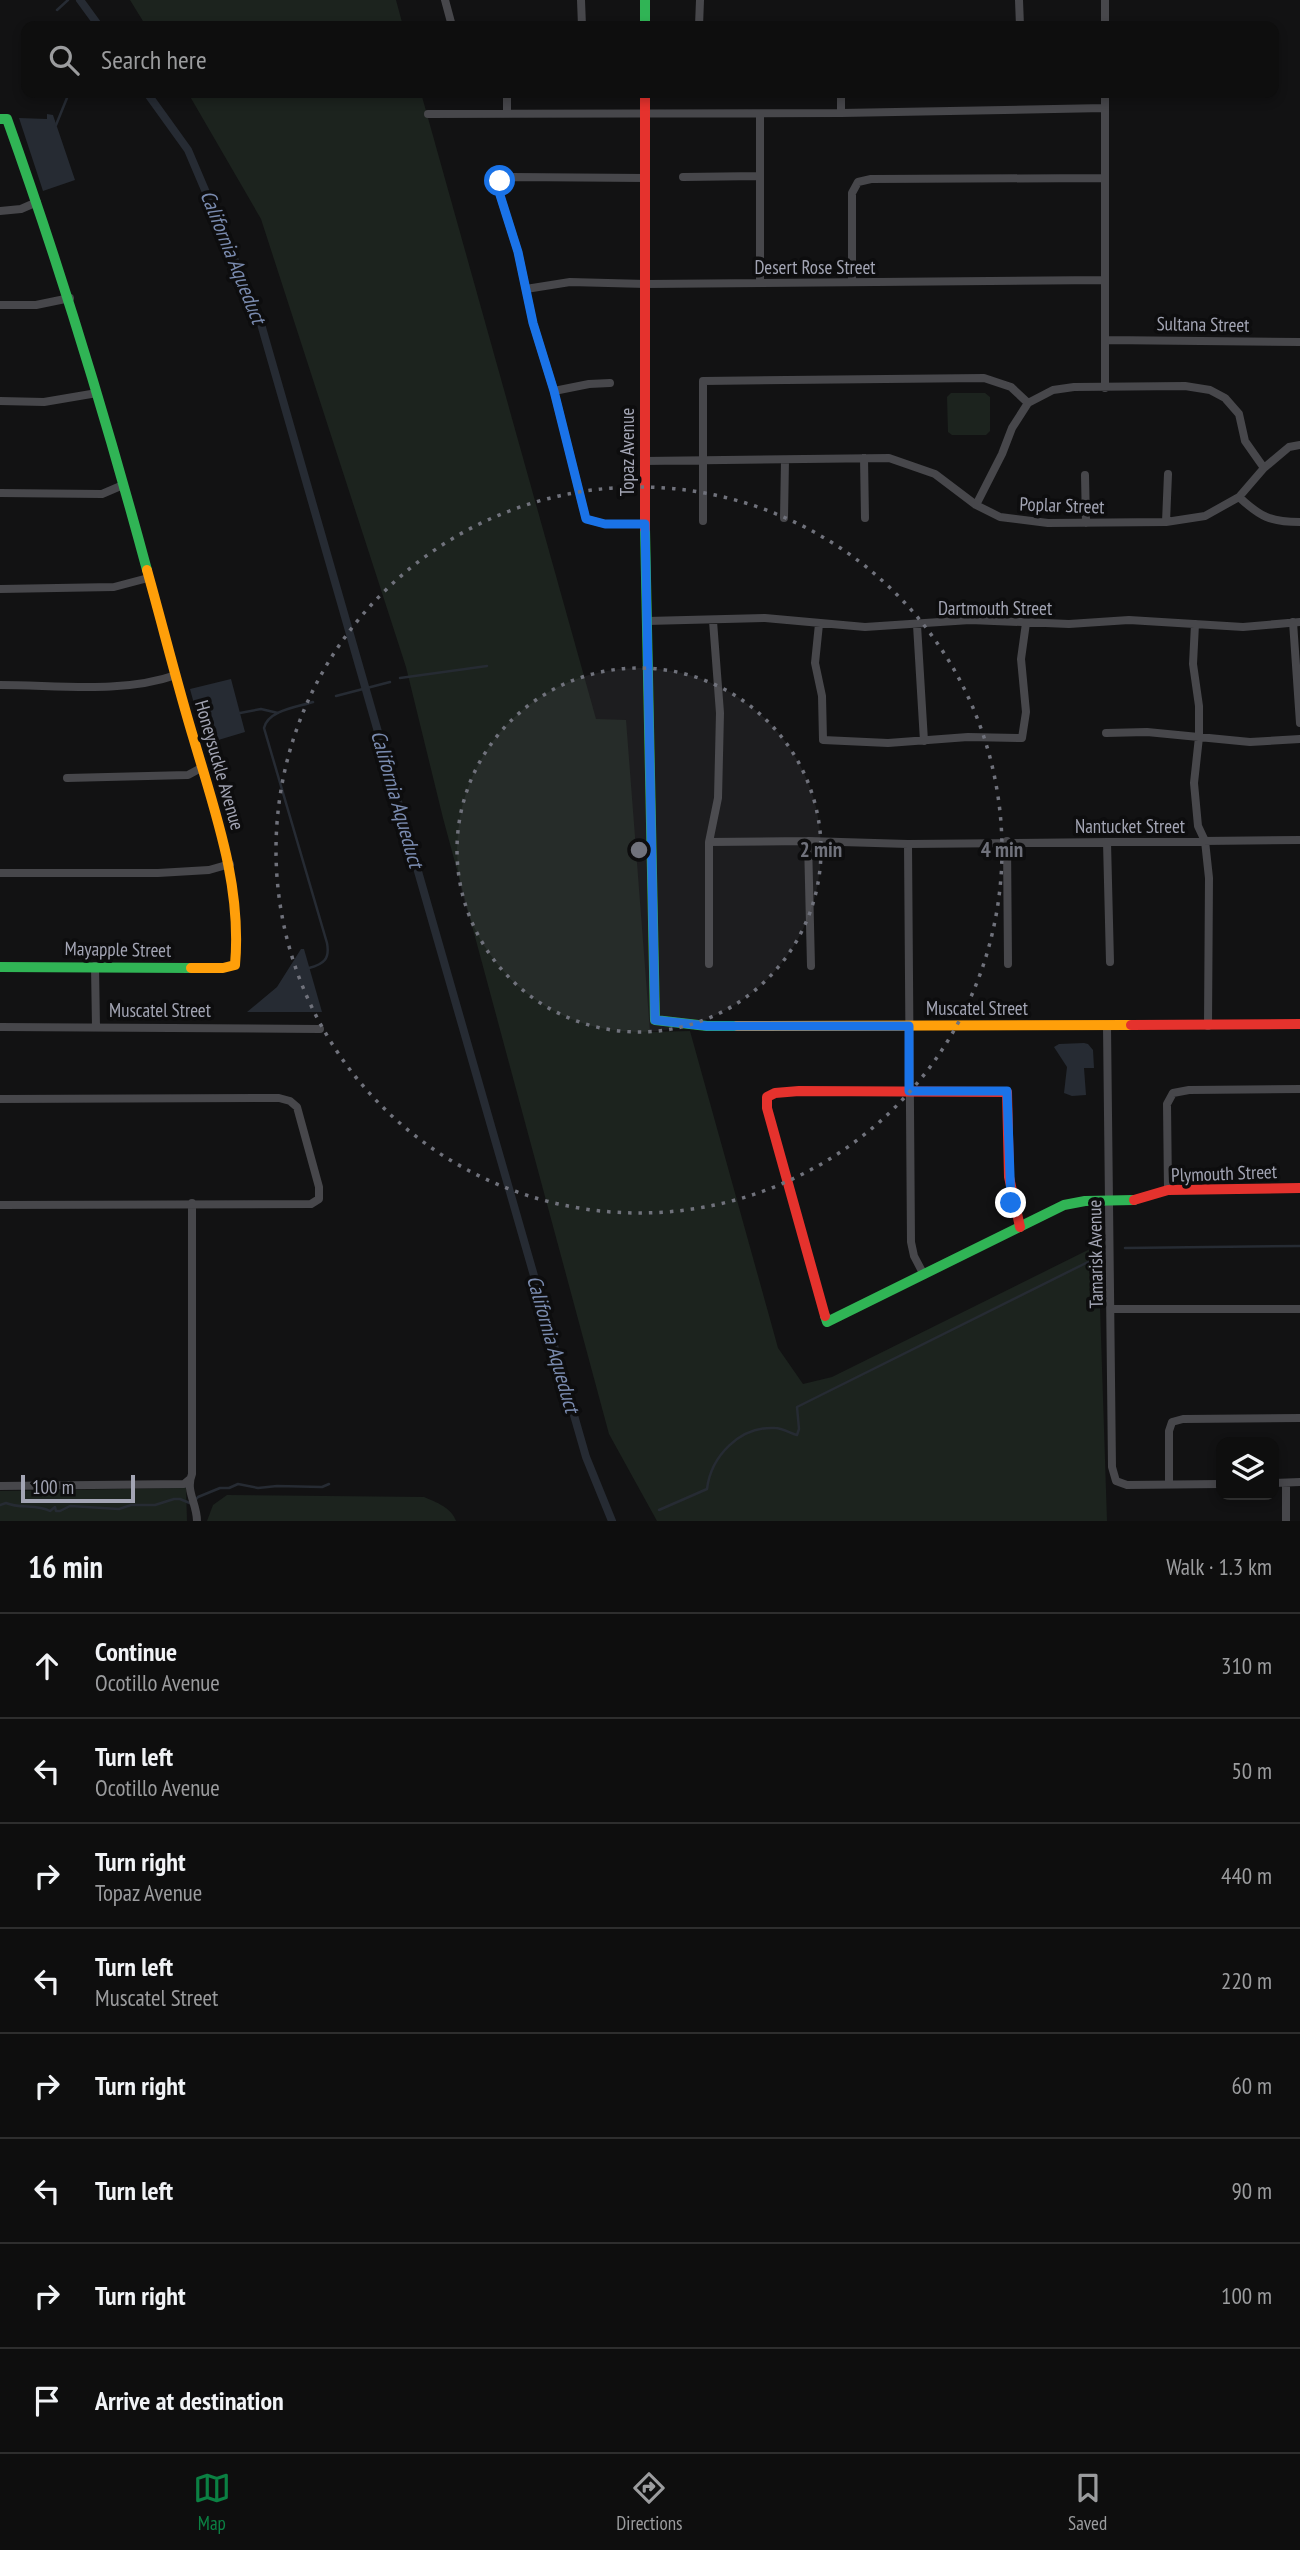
<!DOCTYPE html>
<html lang="en">
<head>
<meta charset="utf-8">
<style>
  :root { --surface:#0e0e0e; --page:#1c1c1c; --text:#f1f3f6; --muted:#9b9c9e; --line:#2e2e2e; --accent:#0b8043 }
  body { margin:0; font-family:"PT Sans Narrow",sans-serif; background:var(--page); color:var(--text) }
  .controls { position:absolute; right:21px; bottom:21px; display:grid; overflow:hidden; border-radius:14px; box-shadow:0 4px 10px #0003 }
  .controls button { width:63px; height:63px; display:grid; place-items:center; padding:0; border:0; border-bottom:2px solid var(--line); background:var(--surface); color:var(--text); font:35px sans-serif }
  .scale { position:absolute; left:21px; bottom:18px; width:114px; box-sizing:border-box; padding-left:7px; border:4px solid #a3a5b4; border-top:0; font-size:19px; line-height:24px; white-space:nowrap; color:#a3a5b4; -webkit-text-stroke:5px #0d0d0e; paint-order:stroke }
  .stop { position:absolute; width:21px; height:21px; margin:-16px; border:5px solid #1a73e8; border-radius:50%; background:#fff }
  .stop.end { background:#1a73e8; border-color:#fff; box-shadow:0 2px 7px #0008 }
  .list { margin:0; padding:0; list-style:none }
  h2 { display:flex; justify-content:space-between; align-items:center; height:91px; margin:0; padding:0 28px; font-size:30px }
  h2 small { font-size:23px; font-weight:400; color:var(--muted) }
  .list li { display:grid; grid-template-columns:46px 1fr auto; gap:21px; align-items:center; box-sizing:border-box; height:105px; padding:0 28px; border-top:2px solid var(--line) }
  .list b { display:block; font-size:26px; white-space:nowrap }
  .list p { margin:0; font-size:23px; white-space:nowrap; color:var(--muted) }
  .list em { font-size:23px; font-style:normal; color:var(--muted) }
  .icon { flex:none; width:38px; height:38px; fill:none; stroke:currentColor; stroke-width:2; stroke-linecap:round; stroke-linejoin:round }
  .map { position:relative; flex:none; width:1300px; height:1521px; overflow:hidden }
  .search { position:absolute; background:var(--surface); box-shadow:0 4px 10px #0003; left:21px; right:21px; top:21px; height:77px; display:flex; align-items:center; gap:18px; box-sizing:border-box; padding:0 24px; border-radius:14px; color:var(--muted); font-size:26px }
  .sheet { height:931px; background:var(--surface) }
  nav { display:flex; justify-content:space-around; align-items:center; box-sizing:border-box; height:98px; border-top:2px solid var(--line); background:var(--surface); font-size:19px; color:var(--muted) }
  nav a { display:grid; justify-items:center; gap:4px }
  nav .on { color:var(--accent) }
  .map>svg:first-child { display:block }
  .green { fill:#1c231e }
  .water { fill:#262b33 }
  .lines { fill:none; stroke-linecap:round; stroke-linejoin:round }
  .stream { stroke:#262b33; stroke-width:2.5 }
  .canal { stroke:#262b33; stroke-width:8 }
  .street { stroke:#47474b; stroke-width:8 }
  .fast { stroke:#30b455; stroke-width:10 }
  .slow { stroke:#ff9f0a; stroke-width:10 }
  .jam { stroke:#e5322d; stroke-width:10 }
  .route { stroke:#1a73e8; stroke-width:9 }
  .ring { fill:none; stroke:#70727c; stroke-width:3.5; stroke-dasharray:3.5 7 }
  .labels { text-anchor:middle; stroke-width:7; stroke-linejoin:round; paint-order:stroke }
  .street-label { font-size:19px; fill:#a3a5b4; stroke:#0d0d0e }
  .water-label { font-size:21px; font-style:italic; fill:#7a8baf; stroke:#0d0d0e }
  .centre { fill:#70727c; stroke:#0d0d0e; stroke-width:3.5 }
  .ring-label { font-size:21px; text-anchor:middle; font-weight:bold; fill:#70727c; stroke:#0d0d0e; stroke-width:7; stroke-linejoin:round; paint-order:stroke }
</style>
</head>
<body>
<div class="map">
<svg width="1300" height="1521" viewBox="0 0 1300 1521">
  <rect width="100%" height="100%" fill="#121213"/>
  <path class="green" d="M130,0H396L403,26H146Z
    M188,93H421L596,719L626,720L650,1032L690,1031L778,1348L803,1384L832,1377L1098,1245L1107,1521H657L609,1434L443,818L406,667L261,219Z
    M951,393H985L990,397V431L986,435H952L948,432L947,397Z
    M186,1488L187,1521H0V1491Z
    M227,1495L424,1497C436,1502 452,1508 456,1521H207L213,1505Z"/>
  <path class="water" d="M47,114L53,115L75,180L43,191L19,118L47,119Z
    M231,679L245,732L205,744L190,689Z
    M301,949H304L322,1012H247L277,987Z
    M1084,1043L1088,1044L1093,1050L1094,1068H1084L1086,1095L1072,1096L1064,1093L1067,1067L1054,1047L1059,1044Z"/>
  <g class="lines">
    <path class="stream" d="M57,10L68,0
      M26,34V35
      M56,125L69,93
      M400,678L487,666
      M336,696L390,682
      M240,713L261,709L278,713
      M309,968C324,964 330,959 327,943L264,728C268,710 298,707 313,702
      M1125,1248L1300,1246
      M0,1505L6,1503C20,1509 36,1504 50,1511L55,1507L56,1511H60L70,1506L119,1509L131,1505H155L174,1499H180L192,1504L198,1497L220,1488H229L238,1484L258,1488L277,1486L322,1487L329,1484
      M659,1510L707,1489C711,1456 740,1426 775,1428C782,1428 790,1433 797,1435L799,1429L797,1407L1096,1258"/>
    <path class="canal" d="M80,0L99,26
      M147,93L188,150L259,317L586,1457L612,1521"/>
    <path class="street" d="M445,0L452,26
      M581,0L582,26
      M1019,0L1020,26
      M1105,0V26
      M699,26L700,0
      M507,93V114
      M841,93V113
      M1105,93V388
      M428,114L841,113L1105,108
      M683,177L760,176
      M0,211L21,209L37,202
      M852,282V193L858,182L871,179L1105,178
      M760,283V114
      M526,289L570,282L646,284L1105,280
      M0,305H36L70,298
      M1105,340L1300,342
      M554,391L589,384L610,383
      M0,401L44,402L97,393
      M864,458L865,518
      M644,461L889,458L935,474L976,505L1000,517L1048,523L1166,522L1205,516L1239,497L1264,468L1289,447L1300,445
      M1085,475L1086,523
      M0,493L102,494L123,485
      M1239,497C1260,517 1271,522 1300,522
      M976,505L1002,454L1012,428L1028,403L1053,390L1074,387L1185,386L1210,390L1225,398L1239,414L1245,441L1264,468
      M784,518L785,460
      M703,521V381L984,378L1011,387L1028,403
      M1166,522L1168,474
      M645,524H605L586,519L554,391L533,323L518,252L500,195L501,181L512,177L645,178
      M0,589L114,587L148,578
      M647,621L765,618L865,627L970,620L1069,624L1129,620L1243,627L1300,622
      M1293,622L1300,723
      M819,624L815,663L822,696L823,740L888,743L968,737L1022,738L1026,712L1021,659L1026,623
      M1195,624L1193,664L1199,706V737L1194,783L1198,826L1205,841L1209,878L1208,1026
      M917,625L924,741
      M0,685C57,685 122,694 176,675
      M1106,733L1147,732L1250,742L1300,739
      M67,778L188,775L201,768
      M808,841L811,966
      M1007,841L1008,964
      M709,842L808,841L908,844L1300,840
      M1107,842L1110,962
      M908,844L911,1242L914,1256L924,1275
      M0,873H158L209,870L230,864
      M709,964V842L718,798L720,713L713,621
      M95,966L96,1027
      M1107,1026L1112,1467L1116,1481L1127,1485L1221,1484
      M0,1027L320,1029
      M0,1099L279,1098L290,1101L297,1107L319,1187V1199L311,1204L0,1205
      M1168,1190L1167,1104L1173,1093L1189,1090L1300,1089
      M192,1203V1474C185,1491 197,1503 197,1521
      M1112,1309H1300
      M1274,1483L1300,1482
      M1286,1483V1521
      M1169,1484V1431L1172,1422L1183,1419L1300,1418
      M0,1486L184,1484L190,1479"/>
    <path class="fast" d="M645,0V26
      M0,119H7C60,267 106,418 147,570
      M645,529L655,1020L707,1026H737
      M0,967L191,968
      M825,1316L827,1322L1064,1205L1085,1201L1134,1200"/>
    <path class="slow" d="M147,570C163,627 177,684 194,740C216,815 242,887 235,965L223,968H191
      M737,1026L1131,1025"/>
    <path class="jam" d="M645,529V93
      M1131,1025L1300,1024
      M1134,1200L1168,1190L1300,1188
      M825,1316L767,1108V1097L775,1093L799,1091L1007,1092L1009,1177L1020,1227"/>
  </g>
  <g class="lines">
    <path class="route" d="M500,181V195L518,252L533,323L554,391L586,519L605,524H645L655,1020L707,1026H909V1091H1007L1011,1203"/>
  </g>
  <circle cx="639" cy="850" r="182" fill="#70727c" fill-opacity=".12"/>
  <g class="ring">
    <circle cx="639" cy="850" r="182"/>
    <circle cx="639" cy="850" r="363"/>
  </g>
  <g class="labels">
    <g class="street-label">
      <text x="815" y="274">Desert Rose Street</text>
      <text transform="translate(1203 324) rotate(1)" y="7">Sultana Street</text>
      <text transform="translate(627 452) rotate(-90)" y="7">Topaz Avenue</text>
      <text transform="translate(1062 505) rotate(2)" y="7">Poplar Street</text>
      <text x="995" y="615">Dartmouth Street</text>
      <text transform="translate(220 765) rotate(74)" y="7">Honeysuckle Avenue</text>
      <text x="1130" y="833">Nantucket Street</text>
      <text transform="translate(118 949) rotate(1)" y="7">Mayapple Street</text>
      <text x="977" y="1015">Muscatel Street</text>
      <text x="160" y="1017">Muscatel Street</text>
      <text transform="translate(1224 1173) rotate(-2)" y="7">Plymouth Street</text>
      <text transform="translate(1095 1254) rotate(-91)" y="7">Tamarisk Avenue</text>
    </g>
    <g class="water-label">
      <text transform="translate(233 257) rotate(68)" y="7">California Aqueduct</text>
      <text transform="translate(397 799) rotate(74)" y="7">California Aqueduct</text>
      <text transform="translate(553 1344) rotate(74)" y="7">California Aqueduct</text>
    </g>
  </g>
  <circle cx="639" cy="850" r="10" class="centre"/>
  <g class="ring-label">
    <text x="821" y="857">2 min</text>
    <text x="1002" y="857">4 min</text>
  </g>
</svg>
<div class="controls">
<button><svg class="icon" aria-label="layers" viewBox="0 0 24 24"><path d="M12 4l9 5-9 5-9-5zM3 14l9 5 9-5"/></svg></button>
</div>
<div class="scale">100 m</div>
<div class="stop" style="left:500px;top:181px"></div>
<div class="stop end" style="left:1011px;top:1203px"></div>
<div class="search"><svg class="icon" aria-label="search" viewBox="0 0 24 24"><circle cx="10" cy="10" r="6"/><path d="M15 15l6 6"/></svg>Search here</div>
</div>
<section class="sheet">
<h2>16 min<small>Walk · 1.3 km</small></h2>
<ul class="list">
<li><svg class="icon" aria-label="ahead" viewBox="0 0 24 24"><path d="M12 20V5M6 11l6-6 6 6"/></svg><div><b>Continue</b><p>Ocotillo Avenue</p></div><em>310 m</em></li>
<li><svg class="icon" aria-label="left" viewBox="0 0 24 24"><path d="M17 20v-9H6M10 6l-5 5 5 5"/></svg><div><b>Turn left</b><p>Ocotillo Avenue</p></div><em>50 m</em></li>
<li><svg class="icon" aria-label="right" viewBox="0 0 24 24"><path d="M7 20v-9h11M14 6l5 5-5 5"/></svg><div><b>Turn right</b><p>Topaz Avenue</p></div><em>440 m</em></li>
<li><svg class="icon" aria-label="left" viewBox="0 0 24 24"><path d="M17 20v-9H6M10 6l-5 5 5 5"/></svg><div><b>Turn left</b><p>Muscatel Street</p></div><em>220 m</em></li>
<li><svg class="icon" aria-label="right" viewBox="0 0 24 24"><path d="M7 20v-9h11M14 6l5 5-5 5"/></svg><div><b>Turn right</b></div><em>60 m</em></li>
<li><svg class="icon" aria-label="left" viewBox="0 0 24 24"><path d="M17 20v-9H6M10 6l-5 5 5 5"/></svg><div><b>Turn left</b></div><em>90 m</em></li>
<li><svg class="icon" aria-label="right" viewBox="0 0 24 24"><path d="M7 20v-9h11M14 6l5 5-5 5"/></svg><div><b>Turn right</b></div><em>100 m</em></li>
<li><svg class="icon" aria-label="arrive" viewBox="0 0 24 24"><path d="M6 21V4h12l-3 4 3 4H6"/></svg><div><b>Arrive at destination</b></div></li>
</ul>
</section>
<nav>
<a class="on"><svg class="icon" aria-label="map" viewBox="0 0 24 24"><path d="M3 6l6-2 6 2 6-2v14l-6 2-6-2-6 2zM9 4v14M15 6v14"/></svg>Map</a>
<a><svg class="icon" aria-label="directions" viewBox="0 0 24 24"><path d="M12 3l9 9-9 9-9-9zM9 14v-3h6M13 9l2 2-2 2"/></svg>Directions</a>
<a><svg class="icon" aria-label="saved" viewBox="0 0 24 24"><path d="M7 4h10v16l-5-4-5 4z"/></svg>Saved</a>
</nav>
</body>
</html>
